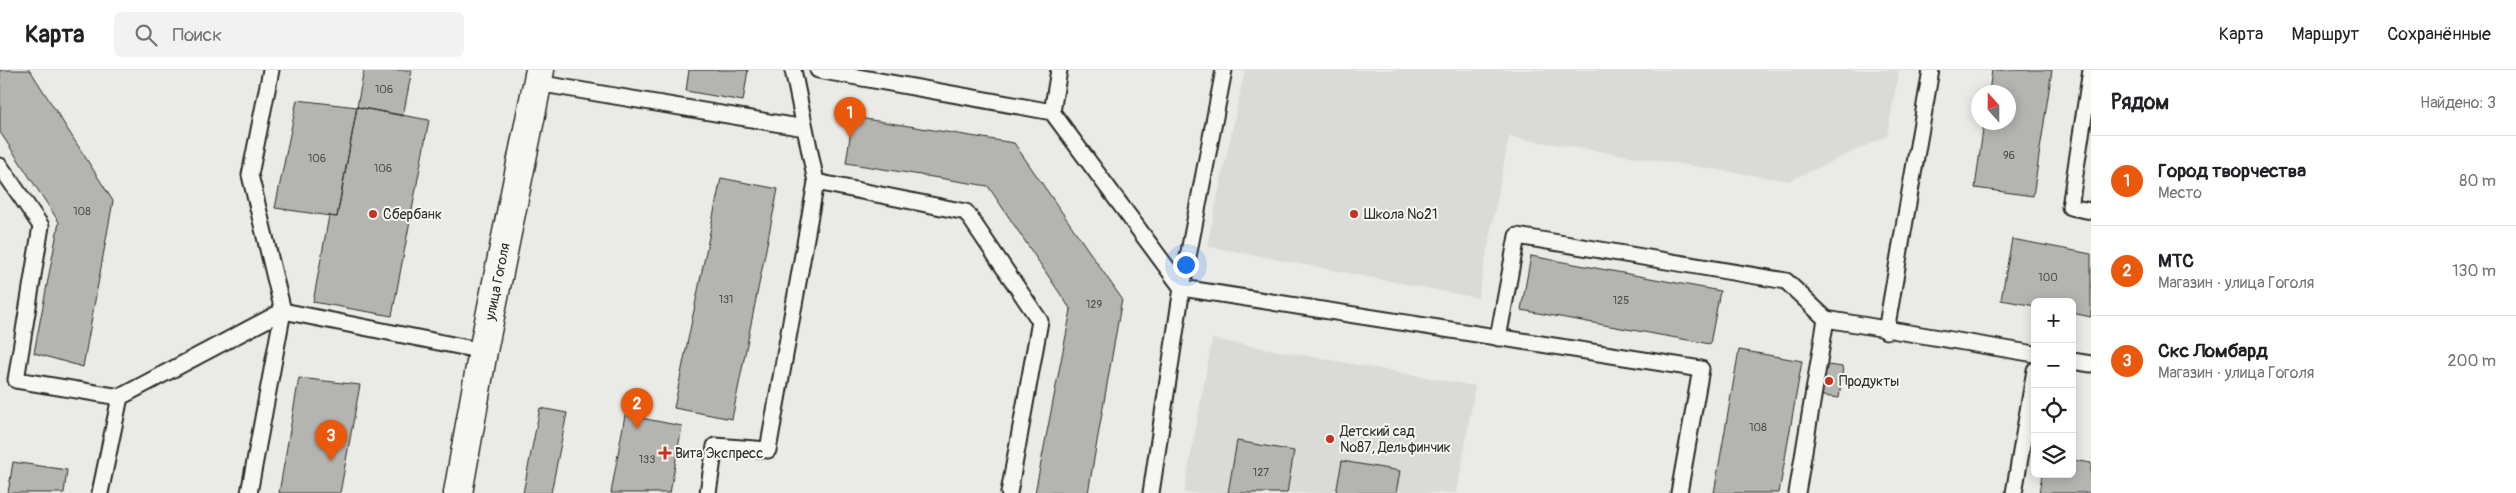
<!DOCTYPE html>
<html lang="ru">
<head>
<meta charset="utf-8">
<style>
  :root { --surface:#fff; --page:#f2f2f2; --text:#202124; --muted:#757577; --line:#e0e0e0; --accent:#ea580c }
  body { margin:0; font-family:Pangolin,sans-serif; background:var(--page); color:var(--text) }
  .controls { position:absolute; right:15px; bottom:15px; display:grid; overflow:hidden; border-radius:8px; box-shadow:0 2px 12px #0003 }
  .controls button { width:45px; height:45px; display:grid; place-items:center; padding:0; border:0; border-bottom:1px solid var(--line); background:var(--surface); color:var(--text); font:25px sans-serif }
  .compass { position:absolute; left:1971px; top:15px; width:45px; height:45px; border-radius:50%; background:var(--surface); box-shadow:0 2px 12px #0003; rotate:339deg }
  .you { position:absolute; left:1185px; top:194px; width:18px; height:18px; margin:-12px; border:4px solid #fff; border-radius:50%; background:#1a73e8; box-shadow:0 0 0 8px #1a73e833 }
  .badge { display:grid; place-items:center; width:32px; height:32px; border-radius:50%; background:var(--accent); color:#fff; font-size:16px; font-weight:700 }
  .pin { position:absolute; translate:-50% -41px; filter:drop-shadow(0 1px 2px #0008) }
  .pin::after { content:''; position:absolute; top:26px; width:18px; height:15px; background:inherit; clip-path:polygon(0 0,100% 0,50% 100%) }
  .list { margin:0; padding:0; list-style:none }
  h2 { display:flex; justify-content:space-between; align-items:center; height:65px; margin:0; padding:0 20px; font-size:21px }
  h2 small { font-size:16px; font-weight:400; color:var(--muted) }
  .list li { display:grid; grid-template-columns:32px 1fr auto; gap:15px; align-items:center; box-sizing:border-box; height:90px; padding:0 20px; border-top:1px solid var(--line) }
  .list b { display:block; font-size:19px; white-space:nowrap }
  .list p { margin:0; font-size:16px; white-space:nowrap; color:var(--muted) }
  .list em { font-size:16px; font-style:normal; color:var(--muted) }
  .icon { flex:none; width:28px; height:28px; fill:none; stroke:currentColor; stroke-width:2; stroke-linecap:round; stroke-linejoin:round }
  .map { position:relative; flex:none; width:2091px; height:423px; overflow:hidden }
  header { display:flex; align-items:center; gap:30px; box-sizing:border-box; height:70px; padding:0 25px; background:var(--surface); border-bottom:1px solid var(--line) }
  header strong { font-size:24px }
  nav { display:flex; gap:28px; margin-inline-start:auto; font-size:18px }
  .search { width:350px; height:45px; background:var(--page); display:flex; align-items:center; gap:12px; box-sizing:border-box; padding:0 18px; border-radius:8px; color:var(--muted); font-size:19px }
  main { display:flex }
  aside { flex:1; background:var(--surface) }
  .map>svg:first-child { display:block }
  .built { fill:#dadad6 }
  .building { fill:#b4b4b1; stroke:#2b2b2b }
  .lines { fill:none; stroke-linecap:round; stroke-linejoin:round }
  .service-casing { stroke:#2b2b2b; stroke-width:19 }
  .primary-casing { stroke:#2b2b2b; stroke-width:31 }
  .service { stroke:#f6f6f2; stroke-width:15 }
  .primary { stroke:#f6f6f2; stroke-width:28 }
  .poi-dot { fill:#c8321e; stroke:#f6f6f2; stroke-width:2 }
  .labels { text-anchor:middle; stroke-width:4; stroke-linejoin:round; paint-order:stroke }
  .number-label { font-size:11px; fill:#4d4d4c }
  .poi-label { font-size:14px; fill:#2b2b2b; stroke:#f6f6f2; text-anchor:start }
  .street-label { font-size:14px; fill:#2b2b2b; stroke:#f6f6f2 }
</style>
</head>
<body>
<header>
<strong>Карта</strong>
<div class="search"><svg class="icon" aria-label="search" viewBox="0 0 24 24"><circle cx="10" cy="10" r="6"/><path d="M15 15l6 6"/></svg>Поиск</div>
<nav><a>Карта</a><a>Маршрут</a><a>Сохранённые</a></nav>
</header>
<main>
<div class="map">
<svg width="2091" height="423" viewBox="0 0 2091 423">
  <rect width="100%" height="100%" fill="#eaeae6"/>
  <filter id="ink" filterUnits="userSpaceOnUse"><feTurbulence type="fractalNoise" baseFrequency=".02" numOctaves="2"/><feDisplacementMap in="SourceGraphic" scale="10" xChannelSelector="R" yChannelSelector="G"/><feConvolveMatrix kernelMatrix="1 2 1 2 8 2 1 2 1" color-interpolation-filters="sRGB"/></filter>
  <g filter="url(#ink)">
    <path class="built" d="M1245,0H1899L1887,66L1789,111L1509,67L1478,228L1207,176Z
      M1212,269L1475,316L1457,423H1184Z"/>
    <path class="building" d="M0,0H30L113,131L83,297L34,283L59,152L0,62Z
      M364,0H412L403,46L357,37Z
      M689,0H748L743,31L686,21Z
      M1992,0H2052L2033,126L1975,118L1984,52H2008V22H1989Z
      M297,30L357,37L337,147L275,138Z
      M357,37L429,50L392,246L313,232L329,146L337,147Z
      M853,47L1014,73L1122,229L1088,423H1035L1071,240L988,116L846,93Z
      M721,108L778,119L732,349L674,338Z
      M2012,169L2091,184V247L2072,243V232H2035V236L2001,230Z
      M1531,186L1720,221L1710,274L1521,240Z
      M1739,280L1802,291L1779,423H1714Z
      M1820,294L1843,297L1839,328L1815,325Z
      M299,308L360,315L340,423H279Z
      M540,338L567,343L551,423H523Z
      M625,345L682,356L670,423H611Z
      M1237,371L1294,381L1287,423H1228Z
      M2072,390L2091,393V423H2039L2042,404H2072Z
      M1342,391L1400,401L1396,423H1336Z
      M13,392L67,400L64,423H8Z"/>
    <g class="lines">
      <g class="service-casing">
        <path id="service" d="M271,0L250,105L283,241L483,281
          M793,0L805,58
          M818,0L1052,42L1182,218L1701,299L1679,423
          M2091,0L2070,137L2091,141
          M537,13L805,58L816,112L768,380L715,376L708,423
          M1052,42L1059,0
          M0,96L41,156L16,310L120,327L283,241
          M816,112L966,142L1040,251L1009,423
          M1886,261L1931,0
          M1498,268L1517,166L1786,211L1826,249
          M2072,291L2091,294
          M100,423L120,327
          M249,423L283,241
          M1151,423L1182,218L1224,0
          M1797,423L1826,249L2035,284
          M2014,423L2035,300"/>
      </g>
      <g class="primary-casing">
        <g id="primary">
          <path id="s1" d="M458,423L483,281L540,0"/>
        </g>
      </g>
      <use href="#service" class="service"/>
      <use href="#primary" class="primary"/>
    </g>
  </g>
  <g class="poi-dot">
    <circle cx="373" cy="144" r="5"/>
    <circle cx="1354" cy="144" r="5"/>
    <circle cx="1829" cy="311" r="5"/>
    <circle cx="1330" cy="369" r="5"/>
    <path d="M662.5 375.5h5v5h5v5h-5v5h-5v-5h-5v-5h5z"/>
  </g>
  <g class="labels">
    <g class="number-label">
      <text x="384" y="23">106</text>
      <text x="2009" y="89">96</text>
      <text x="317" y="92">106</text>
      <text x="383" y="102">106</text>
      <text x="82" y="145">108</text>
      <text x="2048" y="211">100</text>
      <text x="726" y="233">131</text>
      <text x="1621" y="234">125</text>
      <text x="1094" y="238">129</text>
      <text x="1758" y="361">108</text>
      <text x="647" y="393">133</text>
      <text x="1261" y="406">127</text>
    </g>
    <g class="poi-label">
      <text x="383" y="149">Сбербанк</text>
      <text x="1364" y="149">Школа №21</text>
      <text x="1839" y="316">Продукты</text>
      <text x="1340" y="366">Детский сад<tspan x="1340" dy="16">№87, Дельфинчик</tspan></text>
      <text x="675" y="388">Вита Экспресс</text>
    </g>
    <g class="street-label">
      <text dy="5" stroke="none"><textPath href="#s1" startOffset="215">улица Гоголя</textPath></text>
    </g>
  </g>
</svg>
<div class="controls">
<button>+</button>
<button>−</button>
<button><svg class="icon" aria-label="locate" viewBox="0 0 24 24"><circle cx="12" cy="12" r="6"/><path d="M12 2v4M12 18v4M2 12h4M18 12h4"/></svg></button>
<button><svg class="icon" aria-label="layers" viewBox="0 0 24 24"><path d="M12 4l9 5-9 5-9-5zM3 14l9 5 9-5"/></svg></button>
</div>
<svg class="compass" viewBox="-18 -18 36 36"><path d="M0-13l5 13h-10z" fill="#e53935"/><path d="M0 13l5-13h-10z" fill="#757577"/></svg>
<div class="you"></div>
<div class="pin badge" style="left:850px;top:68px">1</div>
<div class="pin badge" style="left:637px;top:359px">2</div>
<div class="pin badge" style="left:331px;top:391px">3</div>
</div>
<aside>
<h2>Рядом<small>Найдено: 3</small></h2>
<ul class="list">
<li><span class="badge">1</span><div><b>Город творчества</b><p>Место</p></div><em>80 m</em></li>
<li><span class="badge">2</span><div><b>МТС</b><p>Магазин · улица Гоголя</p></div><em>130 m</em></li>
<li><span class="badge">3</span><div><b>Скс Ломбард</b><p>Магазин · улица Гоголя</p></div><em>200 m</em></li>
</ul>
</aside>
</main>
</body>
</html>
